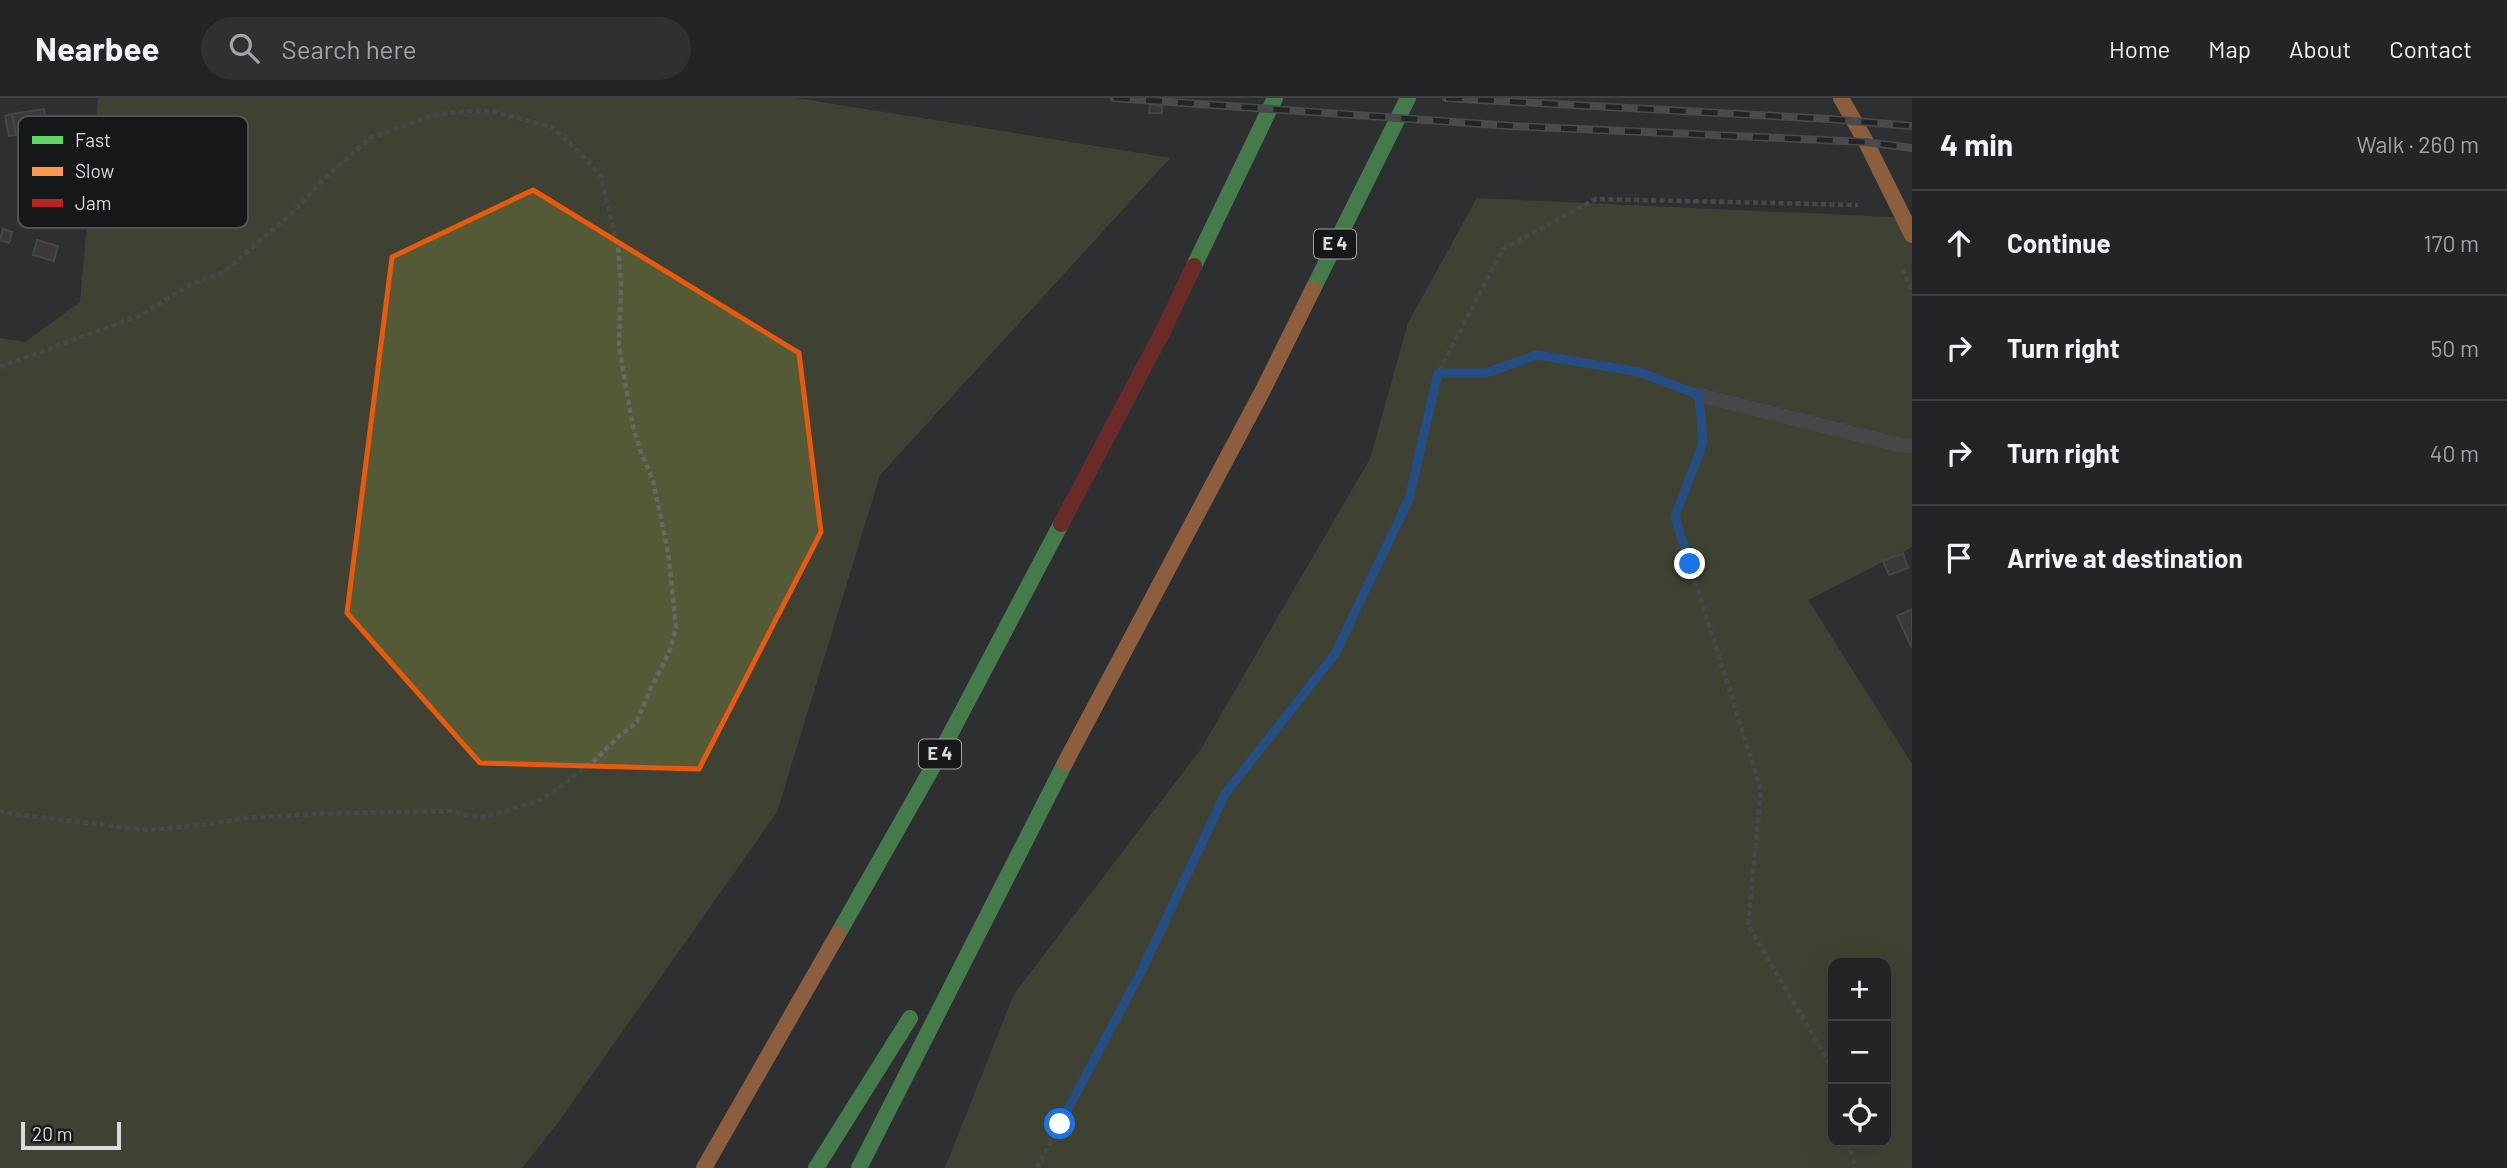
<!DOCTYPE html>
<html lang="en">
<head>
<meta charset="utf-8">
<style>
  :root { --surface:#222426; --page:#2e3032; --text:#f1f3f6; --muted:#a2a4a7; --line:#3f4143 }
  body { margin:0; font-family:Barlow,sans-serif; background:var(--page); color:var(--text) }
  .controls { position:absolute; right:21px; bottom:21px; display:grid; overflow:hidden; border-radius:14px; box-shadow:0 7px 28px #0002 }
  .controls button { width:63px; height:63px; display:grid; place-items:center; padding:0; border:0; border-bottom:2px solid var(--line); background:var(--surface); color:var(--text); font:35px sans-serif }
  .scale { position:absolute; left:21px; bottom:18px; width:100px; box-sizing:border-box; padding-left:7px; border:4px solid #d9dbdd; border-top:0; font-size:19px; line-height:24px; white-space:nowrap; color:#d9dbdd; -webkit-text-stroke:5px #161719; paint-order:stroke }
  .stop { position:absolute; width:21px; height:21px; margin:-16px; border:5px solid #1a73e8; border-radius:50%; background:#fff }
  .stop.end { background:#1a73e8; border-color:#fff; box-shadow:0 2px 7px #0008 }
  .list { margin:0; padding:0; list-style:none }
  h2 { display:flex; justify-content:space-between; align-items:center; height:91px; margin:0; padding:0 28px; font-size:30px }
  h2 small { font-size:23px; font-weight:400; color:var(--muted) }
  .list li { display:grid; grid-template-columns:46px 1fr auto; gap:21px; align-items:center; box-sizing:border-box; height:105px; padding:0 28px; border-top:2px solid var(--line) }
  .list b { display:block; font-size:26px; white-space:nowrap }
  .list em { font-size:23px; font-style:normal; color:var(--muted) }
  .icon { flex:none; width:38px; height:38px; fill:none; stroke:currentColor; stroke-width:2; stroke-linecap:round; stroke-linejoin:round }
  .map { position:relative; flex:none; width:1912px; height:1070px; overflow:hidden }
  header { display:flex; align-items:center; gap:42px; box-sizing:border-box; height:98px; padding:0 35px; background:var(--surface); border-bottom:2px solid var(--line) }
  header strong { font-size:33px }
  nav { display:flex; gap:38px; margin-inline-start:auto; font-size:24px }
  .search { width:490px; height:63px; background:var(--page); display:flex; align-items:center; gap:18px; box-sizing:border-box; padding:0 24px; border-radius:38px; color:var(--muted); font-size:26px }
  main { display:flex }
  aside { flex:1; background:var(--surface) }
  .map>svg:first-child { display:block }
  .forest { fill:#555a36; fill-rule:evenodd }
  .building { fill:#4a4448; stroke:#636364; stroke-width:2 }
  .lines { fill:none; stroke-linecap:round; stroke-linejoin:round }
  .path { stroke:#666769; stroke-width:4.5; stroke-dasharray:5 3.5; stroke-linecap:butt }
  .lane { stroke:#666769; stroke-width:14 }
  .fast { stroke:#63d668; stroke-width:16 }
  .slow { stroke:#ff974d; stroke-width:16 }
  .jam { stroke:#b3261e; stroke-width:16 }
  .rail-casing { stroke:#6a6c6d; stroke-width:8 }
  .rail { stroke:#161719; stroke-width:5; stroke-dasharray:16; stroke-linecap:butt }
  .route { stroke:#1a73e8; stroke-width:9 }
  .marked { fill:none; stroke:#e8590c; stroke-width:5; stroke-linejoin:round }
  .labels { text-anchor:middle; stroke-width:5; stroke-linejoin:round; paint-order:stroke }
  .shield { fill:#161719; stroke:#9ea0a2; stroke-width:2 }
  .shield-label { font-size:18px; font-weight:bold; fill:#d9dbdd }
  .key { fill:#161719; stroke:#505254; stroke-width:2 }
  .key-label { font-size:19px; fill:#d9dbdd }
</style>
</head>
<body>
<header>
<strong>Nearbee</strong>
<div class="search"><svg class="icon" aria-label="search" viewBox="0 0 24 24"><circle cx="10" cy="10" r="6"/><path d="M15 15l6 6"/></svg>Search here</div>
<nav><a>Home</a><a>Map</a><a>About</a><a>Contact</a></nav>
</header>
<main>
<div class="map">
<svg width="1912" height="1070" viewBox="0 0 1912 1070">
  <rect width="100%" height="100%" fill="#2e3032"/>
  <path class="forest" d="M98,0H796L1170,60L880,377L777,714L560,1022L522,1070H0V240L25,244L80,204Z
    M1477,100L1912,120V449L1808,502L1912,666V1070H945L1014,896L1201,651L1370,361L1408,225ZM1833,865H1886V1044H1833Z"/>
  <path class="building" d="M1150,6L1162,8V15H1149Z
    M44,11L47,32L16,37L12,16Z
    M12,16L16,37L9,38L5,18Z
    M3,131L12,134L9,145L0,142Z
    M37,142L58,148L54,163L33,157Z
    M1903,455L1908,470L1889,477L1883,463Z
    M1912,511V550L1897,518Z"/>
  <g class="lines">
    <path class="path" d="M1902,171L1912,192
      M0,269L141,217L191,186L224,174L291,116L322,83L370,40L434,17L468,13H491L552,29L581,56L601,79L618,149L621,186L619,249L632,324L640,352L653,383L668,454L676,529L670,552L651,590L636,625L618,639L596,661L559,690L536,704L480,720L451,713L312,716L244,720L204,727L147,732L14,716L0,713
      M1438,275H1486L1537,257L1639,274L1678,289
      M1701,322L1703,345L1675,419L1761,692L1748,827L1831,968L1833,979
      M1849,1044L1855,1070
      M1037,1070L1142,872L1225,696L1335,556L1409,401L1438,275L1503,151L1596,101L1858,107"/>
    <path class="lane" d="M1699,297L1900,347L1912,348"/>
    <path class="fast" d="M1194,168L1275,0
      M1313,191L1408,0
      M838,836L935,665L1061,426
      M816,1070L910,920
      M859,1070L1065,665"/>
    <path class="slow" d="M1841,0L1866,44L1912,137
      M1065,665L1263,292L1313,191
      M704,1070L838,836"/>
    <path class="jam" d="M1061,426L1162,235L1194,168"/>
    <g class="rail-casing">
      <path id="rail" d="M1114,0L1512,28L1866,44L1912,50
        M1446,0L1829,21L1912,28"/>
    </g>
    <use href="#rail" class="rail"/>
  </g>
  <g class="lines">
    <path class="route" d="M1060,1026L1142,872L1225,696L1335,556L1409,401L1438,275H1486L1537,257L1639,274L1699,297L1703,345L1675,419L1690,466"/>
  </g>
  <path d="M0 0H1912V1070H0ZM533,92L799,255L821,434L699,671L480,665L347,515L392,159Z" fill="#2e3032" fill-opacity=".55" fill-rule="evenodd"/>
  <path class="marked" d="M533,92L799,255L821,434L699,671L480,665L347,515L392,159Z"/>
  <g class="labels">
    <g class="shield">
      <rect x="1314" y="131.5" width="42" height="29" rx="5"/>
      <rect x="919" y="641.5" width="42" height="29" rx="5"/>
    </g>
    <g class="shield-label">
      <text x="1335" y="152">E 4</text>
      <text x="940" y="662">E 4</text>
    </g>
  </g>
  <rect x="18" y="18" width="230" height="112" rx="10" class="key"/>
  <rect x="32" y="38" width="31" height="8" fill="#63d668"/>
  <rect x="32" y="69" width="31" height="9" fill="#ff974d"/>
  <rect x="32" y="101" width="31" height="8" fill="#b3261e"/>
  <g class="key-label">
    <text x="75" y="49">Fast</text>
    <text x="75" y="80">Slow</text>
    <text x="75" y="112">Jam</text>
  </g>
</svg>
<div class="controls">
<button>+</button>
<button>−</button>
<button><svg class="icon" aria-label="locate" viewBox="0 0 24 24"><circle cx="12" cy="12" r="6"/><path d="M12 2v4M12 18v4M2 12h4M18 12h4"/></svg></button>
</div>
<div class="scale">20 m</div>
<div class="stop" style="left:1060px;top:1026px"></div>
<div class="stop end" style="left:1690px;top:466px"></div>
</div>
<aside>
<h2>4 min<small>Walk · 260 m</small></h2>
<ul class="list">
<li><svg class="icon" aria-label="ahead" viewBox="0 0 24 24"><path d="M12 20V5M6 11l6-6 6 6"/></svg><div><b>Continue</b></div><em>170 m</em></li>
<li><svg class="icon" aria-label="right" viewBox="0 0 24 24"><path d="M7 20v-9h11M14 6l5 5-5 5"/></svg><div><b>Turn right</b></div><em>50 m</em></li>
<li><svg class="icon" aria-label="right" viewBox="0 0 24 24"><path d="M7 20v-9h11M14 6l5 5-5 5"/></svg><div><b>Turn right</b></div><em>40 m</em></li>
<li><svg class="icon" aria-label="arrive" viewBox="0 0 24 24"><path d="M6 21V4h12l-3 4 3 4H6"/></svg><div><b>Arrive at destination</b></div></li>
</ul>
</aside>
</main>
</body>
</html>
